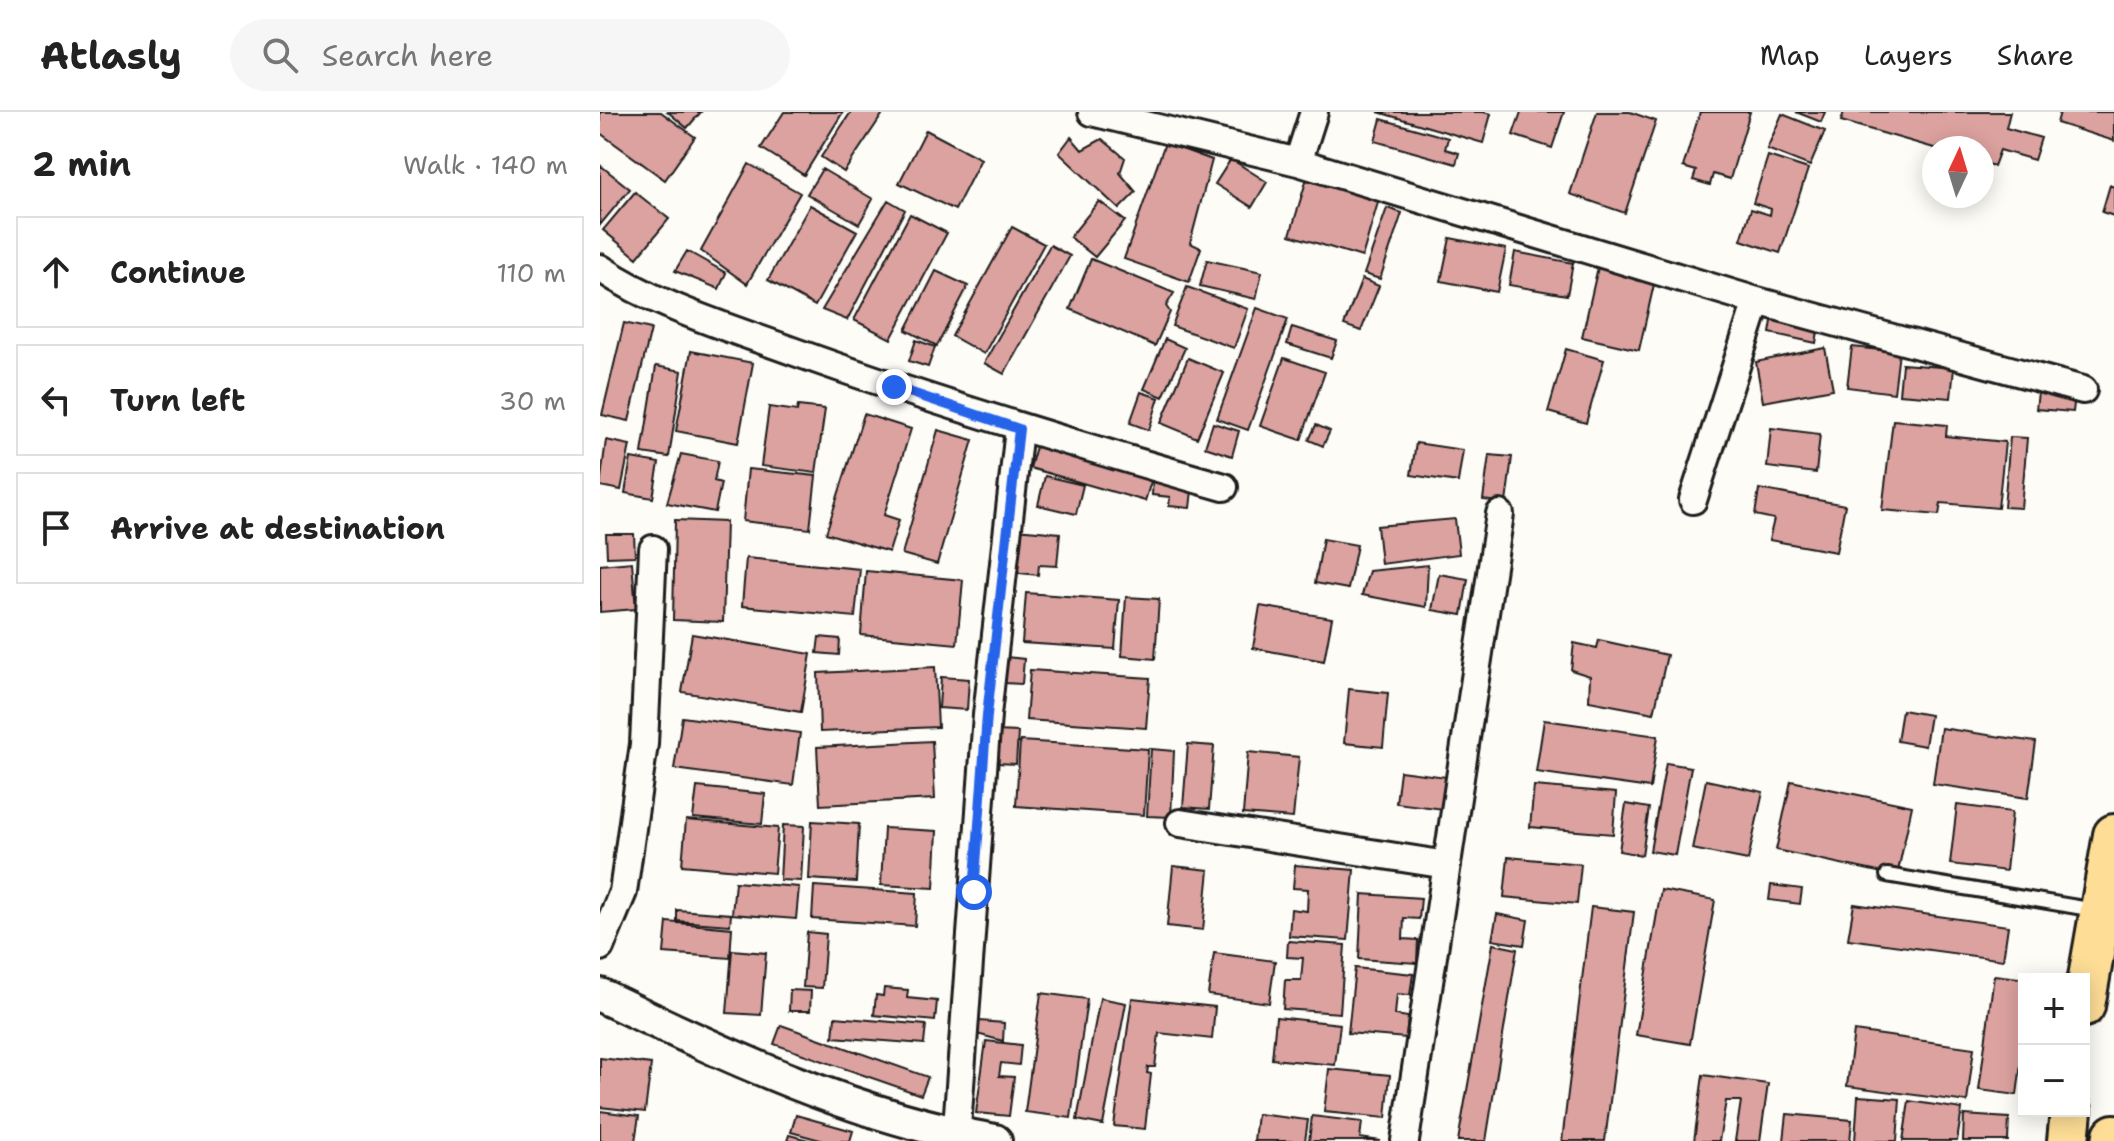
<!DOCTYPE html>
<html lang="en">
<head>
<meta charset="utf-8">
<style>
  :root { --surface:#fff; --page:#f6f6f6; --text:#222; --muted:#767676; --line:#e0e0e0 }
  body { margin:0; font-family:"Shantell Sans",sans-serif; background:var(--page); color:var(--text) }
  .controls { position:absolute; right:24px; bottom:24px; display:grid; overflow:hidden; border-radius:0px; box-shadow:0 4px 20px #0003 }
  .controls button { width:72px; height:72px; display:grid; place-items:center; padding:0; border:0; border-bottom:2px solid var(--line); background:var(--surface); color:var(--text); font:40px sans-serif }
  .compass { position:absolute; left:1322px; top:24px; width:72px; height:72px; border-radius:50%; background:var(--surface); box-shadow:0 4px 20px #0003; rotate:4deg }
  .stop { position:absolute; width:24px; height:24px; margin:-18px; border:6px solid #2563eb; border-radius:50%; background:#fff }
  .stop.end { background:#2563eb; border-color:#fff; box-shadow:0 2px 8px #0008 }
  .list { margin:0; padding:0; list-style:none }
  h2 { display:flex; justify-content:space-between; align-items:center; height:104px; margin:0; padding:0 32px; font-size:34px }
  h2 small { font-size:26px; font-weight:400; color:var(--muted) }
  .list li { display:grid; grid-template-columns:52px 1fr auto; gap:24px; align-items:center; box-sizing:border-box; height:112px; margin:0 16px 16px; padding:0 16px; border:2px solid var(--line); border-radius:0px }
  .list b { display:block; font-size:30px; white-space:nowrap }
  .list em { font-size:26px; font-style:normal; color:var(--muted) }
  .icon { flex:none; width:44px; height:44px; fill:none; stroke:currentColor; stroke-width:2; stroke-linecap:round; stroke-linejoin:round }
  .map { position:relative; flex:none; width:1514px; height:1029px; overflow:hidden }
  header { display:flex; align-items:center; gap:48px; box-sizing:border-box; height:112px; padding:0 40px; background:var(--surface); border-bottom:2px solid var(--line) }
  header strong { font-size:38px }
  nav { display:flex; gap:44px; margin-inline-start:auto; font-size:28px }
  .search { width:560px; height:72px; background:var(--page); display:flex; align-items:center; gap:20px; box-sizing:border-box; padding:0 28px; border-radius:44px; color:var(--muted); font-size:30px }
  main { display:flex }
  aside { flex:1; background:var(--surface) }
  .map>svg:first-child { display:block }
  .building { fill:#dca29f; stroke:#1c1c1c; stroke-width:2 }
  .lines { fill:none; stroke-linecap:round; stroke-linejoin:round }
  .service-casing { stroke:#1c1c1c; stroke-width:18 }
  .minor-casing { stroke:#1c1c1c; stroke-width:32 }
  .tertiary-casing { stroke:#1c1c1c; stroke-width:38 }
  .primary-casing { stroke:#1c1c1c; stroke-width:46 }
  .service { stroke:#fdfcf7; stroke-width:12 }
  .minor { stroke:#fdfcf7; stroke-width:26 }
  .tertiary { stroke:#fdfcf7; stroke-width:32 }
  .primary { stroke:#fedd96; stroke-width:40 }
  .route { stroke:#2563eb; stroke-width:10 }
</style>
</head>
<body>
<header>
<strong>Atlasly</strong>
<div class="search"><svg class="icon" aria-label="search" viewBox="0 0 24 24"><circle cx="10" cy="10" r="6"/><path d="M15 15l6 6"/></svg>Search here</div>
<nav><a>Map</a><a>Layers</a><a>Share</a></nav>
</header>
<main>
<aside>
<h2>2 min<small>Walk · 140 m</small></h2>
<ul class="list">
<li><svg class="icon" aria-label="ahead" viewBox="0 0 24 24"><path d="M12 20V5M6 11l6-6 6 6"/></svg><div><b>Continue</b></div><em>110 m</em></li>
<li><svg class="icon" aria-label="left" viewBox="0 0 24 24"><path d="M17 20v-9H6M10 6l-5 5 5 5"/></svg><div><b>Turn left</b></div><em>30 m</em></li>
<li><svg class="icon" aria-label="arrive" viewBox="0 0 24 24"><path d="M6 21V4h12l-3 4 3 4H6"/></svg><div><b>Arrive at destination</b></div></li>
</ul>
</aside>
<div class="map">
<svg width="1514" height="1029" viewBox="0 0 1514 1029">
  <rect width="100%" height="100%" fill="#fdfcf7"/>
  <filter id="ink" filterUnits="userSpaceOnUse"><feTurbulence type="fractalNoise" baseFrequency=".0125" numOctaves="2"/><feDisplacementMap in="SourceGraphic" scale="16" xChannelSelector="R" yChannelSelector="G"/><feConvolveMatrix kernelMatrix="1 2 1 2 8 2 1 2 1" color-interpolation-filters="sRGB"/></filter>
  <g filter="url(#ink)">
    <path class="building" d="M0,0H61L95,25L65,68L0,21Z
      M68,0H101L87,16Z
      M184,0H243L204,63L161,36Z
      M251,0H284L244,60L221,45Z
      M778,0H883L891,2L883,31Z
      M921,0H964L952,36L913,23Z
      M997,0H1030L1056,9L1025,101L970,82Z
      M1100,0H1150L1130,67L1113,62L1110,73L1093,68L1096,59L1083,55Z
      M1196,0H1225L1221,10Z
      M1244,0H1410L1406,16L1441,26L1434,48L1400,38L1394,54L1382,50V36H1334L1241,9Z
      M1460,0H1514V29L1457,11Z
      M1182,2L1225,19L1210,54L1167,37Z
      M781,7L848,26L845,37L859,41L856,52L775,29Z
      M326,18L381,47L355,98L299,71Z
      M471,25L482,38L502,27L525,46L520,61L536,80L519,97L459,41Z
      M565,31L612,48L590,131L601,136L589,170L524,147Z
      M1168,44L1208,57L1180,141L1141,128L1151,97L1170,103L1171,97L1153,91Z
      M631,47L667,70L652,95L615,72Z
      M149,52L200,81L147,172L101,139Z
      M0,53L30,77L0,113Z
      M222,57L273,87L259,112L207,82Z
      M707,66L779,87L762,145L690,123Z
      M1510,73L1514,75V104L1502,100Z
      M35,80L69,107L37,146L3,118Z
      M288,88L305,98L247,208L222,198Z
      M499,89L525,109L495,145L470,125Z
      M210,93L257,119L215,194L168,168Z
      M787,96L802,101L780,167L764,162Z
      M310,102L347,121L291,227L254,208Z
      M412,115L444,132L384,242L352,224Z
      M850,126L906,137L897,180L841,169Z
      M450,133L470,144L404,262L384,251Z
      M87,139L126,161L119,177L75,159Z
      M915,140L973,151L967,183L909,173Z
      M491,147L574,181L566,194L570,200L555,234L470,197Z
      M607,148L662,160L656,187L600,174Z
      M998,155L1055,168L1039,238L982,225Z
      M336,159L368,174L337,234L306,218Z
      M762,167L779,174L761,219L744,213Z
      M587,175L648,197L634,236L572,214Z
      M657,196L688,207L648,318L617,307Z
      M1173,203L1219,213L1216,231L1170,221Z
      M24,211L51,217L29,309L2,303Z
      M692,215L737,229L731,246L687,232Z
      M565,227L585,236L563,285L544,277Z
      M316,228L335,235L328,255L309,249Z
      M1252,235L1299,240L1294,281L1247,275Z
      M1225,236L1233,277L1163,290L1156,250Z
      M966,237L1004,248L986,311L948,300Z
      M91,239L153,251L138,331L76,319Z
      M588,246L624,261L597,326L561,311Z
      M684,246L725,260L701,328L660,314Z
      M1302,252L1354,256L1351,286L1299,282Z
      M56,254L82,259L69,345L42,341Z
      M541,280L559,286L549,318L530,311Z
      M1438,280L1475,283L1473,300L1436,297Z
      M198,294L225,297L216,361L161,354L169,295L197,299Z
      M264,302L311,317L284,403L299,408L289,440L226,421Z
      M1293,308L1347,313L1346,324L1405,330L1398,396L1341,391L1339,403L1282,398Z
      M613,311L639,319L632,344L605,335Z
      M716,313L730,319L723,334L709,328Z
      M1171,316L1220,322L1216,361L1167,355Z
      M338,318L373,328L337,452L302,442Z
      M1410,325L1427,326L1421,396L1404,395Z
      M6,328L30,333L21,378L0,374Z
      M437,331L553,363L545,389L430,356Z
      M816,331L863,338L858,370L811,363Z
      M81,342L118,349L114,369L121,371L115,400L67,391Z
      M889,343L912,345L906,391L883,388Z
      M31,346L59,351L53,386L25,381Z
      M148,357L216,364L210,417L143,409Z
      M445,364L483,373L476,402L438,393Z
      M553,365L593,369L590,396L569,394L570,385L552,383Z
      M1159,377L1245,393L1236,440L1169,428L1174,407L1155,403Z
      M855,407L859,442L781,452L777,414Z
      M75,408L126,410L123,510L73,508Z
      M415,417L460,421L457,454L439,453L438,463L410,460Z
      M6,422H34L35,444L7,445Z
      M723,427L757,433L748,477L715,471Z
      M146,446L260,457L255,505L142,494Z
      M32,450L36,497L0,500V453Z
      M828,453L826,495L762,483L769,459Z
      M266,459L363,468L357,532L261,523Z
      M839,462L868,467L862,503L832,498Z
      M426,481L519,488L515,537L422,531Z
      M526,485L559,487L555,547L522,544Z
      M660,494L732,506L724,549L653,536Z
      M92,522L211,542L201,600L82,580Z
      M219,525L240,527L239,543L217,541Z
      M999,528L1067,543L1054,601L989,589L990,564L971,558L974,531L997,536Z
      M406,545L424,547L422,572L404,571Z
      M335,555L338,615L220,620L218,561Z
      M430,558L550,566L546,616L426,608Z
      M341,565L369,567L367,598L339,596Z
      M749,577L788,581L783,635L744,631Z
      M1302,598L1330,603L1325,634L1297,629Z
      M82,605L200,621L193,673L74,657Z
      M944,608L1058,624L1050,676L936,660Z
      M1341,616L1436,630L1428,686L1333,672Z
      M396,619L418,620L416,652L397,651Z
      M332,629L335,687L220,693L217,635Z
      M420,629L548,637L544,703L416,694Z
      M588,632L614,634L609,697L583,695Z
      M551,637L574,639L571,705L547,704Z
      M648,640L699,645L693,706L643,702Z
      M1066,651L1091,655L1075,743L1050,739Z
      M800,659L847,665L843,697L796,691Z
      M1106,668L1163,680L1148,748L1092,737Z
      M1191,669L1312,694L1297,764L1176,738Z
      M934,674L1016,681L1013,722L930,715Z
      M97,675L165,682L162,712L93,706Z
      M1026,692L1049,696L1042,743L1019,739Z
      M1357,693L1412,700L1406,759L1350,752Z
      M86,708L178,716L174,761L82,753Z
      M212,709L259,712L256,770L209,767Z
      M183,713L204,714L201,769L180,768Z
      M284,716L337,719L334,776L281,773Z
      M908,745L981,752L977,792L904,785Z
      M695,753L754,758L748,828L689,824L691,797L707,799L708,777L693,776Z
      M573,754L609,758L603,818L567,814Z
      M135,770L199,775L196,807L132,802Z
      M1171,773L1202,777L1200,792L1169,788Z
      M214,774L317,781L315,814L212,807Z
      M1061,778L1115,788L1090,932L1036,923Z
      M762,782L821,786L819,807L804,806L803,827L818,828L817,851L759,847Z
      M1254,792L1408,814L1403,848L1248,827Z
      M991,795L1034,800L1005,1029H962Z
      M77,798L131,802L130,813L77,809Z
      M897,802L928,808L924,833L892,828Z
      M67,810L132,816L130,846L64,841Z
      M207,820L226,822L222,876L203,875Z
      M688,829L745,833L740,901L683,897L685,868H701L703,846L687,845Z
      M893,832L917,837L886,1029H858Z
      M132,838L166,841L161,903L127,901Z
      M614,841L675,849L669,891L608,883Z
      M755,856L813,862L810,883L797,882L795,903L808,905L806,926L748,921Z
      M1394,863L1427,867H1424V929L1417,983L1379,978Z
      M284,876L308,878L307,886L337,889L335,909L274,903L276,883L283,884Z
      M190,878L211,879L210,899H189Z
      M441,881L487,887L471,1006L425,1000Z
      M500,886L526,891L503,1013L477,1008Z
      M532,886L615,895L612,927L559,921L555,955H548L547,961L551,962L545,1017L514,1014Z
      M235,905L326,913L324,932L233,925Z
      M676,905L740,912L735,953L672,947Z
      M379,909L404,911L403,929L377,922Z
      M181,913L328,965L321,983L174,932Z
      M1254,919L1374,936L1367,990L1247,974Z
      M386,929L421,933L419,953L401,951L399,964L414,965L409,1004L376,1001Z
      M0,946L51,952L45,1000L0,995Z
      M729,957L790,963L786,1006L724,1000Z
      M1103,963L1168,972L1160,1029H1135L1141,989H1126L1119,1029H1094Z
      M1258,984L1300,987L1297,1029H1255Z
      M1309,989L1362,997L1357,1029H1303Z
      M0,999L39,1004L35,1029H0Z
      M657,1002L708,1008L705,1029H654Z
      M1187,1002L1252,1008L1250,1029H1184Z
      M196,1003L253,1019L250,1029H224L191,1020Z
      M1364,1003L1409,1006L1408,1029H1363Z
      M712,1004L762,1010L760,1026L781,1029H709Z
      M189,1023L212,1029H187Z"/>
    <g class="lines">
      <g class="service-casing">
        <path id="service" d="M1287,763L1495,798"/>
      </g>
      <g class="minor-casing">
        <path id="minor" d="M492,0L698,50L1157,189L1483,278
          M698,50L714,0
          M0,156C58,195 130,216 195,240C337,291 480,334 624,375
          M1093,388L1157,189
          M580,711L847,753
          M0,835L23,780L44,632L53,437
          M356,1029L387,603L419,317
          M805,1029L900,402"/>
      </g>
      <g class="tertiary-casing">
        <path id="tertiary" d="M0,883C128,944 253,1004 395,1029"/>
      </g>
      <g class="primary-casing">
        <path id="primary" d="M1484,894L1514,723
          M1468,1029L1471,999
          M1513,1029L1514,1023"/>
      </g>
      <use href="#service" class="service"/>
      <use href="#minor" class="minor"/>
      <use href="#tertiary" class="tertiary"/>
      <use href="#primary" class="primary"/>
    </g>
  </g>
  <g class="lines" filter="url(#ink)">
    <path class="route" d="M294,275L419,317L387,603L374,780"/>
  </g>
</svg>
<div class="controls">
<button>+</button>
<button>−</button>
</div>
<svg class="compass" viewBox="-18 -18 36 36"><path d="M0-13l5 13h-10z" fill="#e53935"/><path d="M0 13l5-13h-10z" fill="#767676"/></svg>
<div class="stop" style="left:374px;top:780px"></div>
<div class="stop end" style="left:294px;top:275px"></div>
</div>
</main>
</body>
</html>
